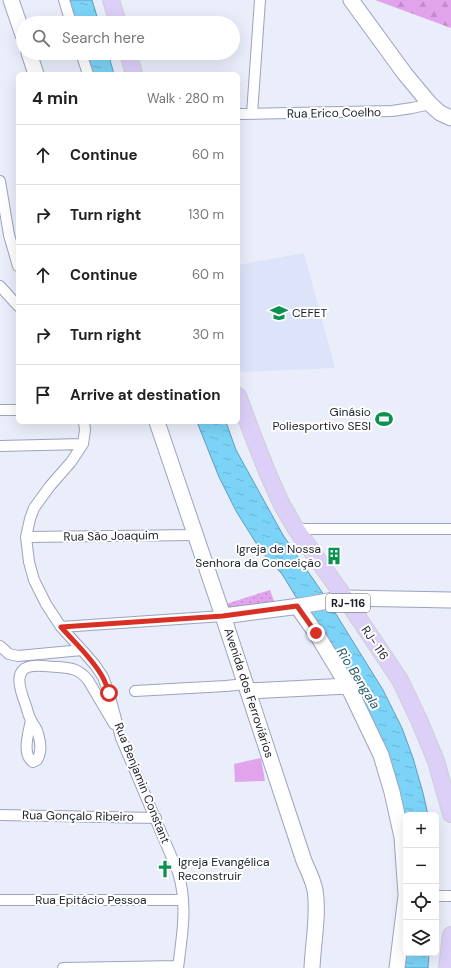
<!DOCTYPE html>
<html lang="en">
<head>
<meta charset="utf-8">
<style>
  :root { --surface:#fff; --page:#f6f6f6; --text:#222; --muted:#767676; --line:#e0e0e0 }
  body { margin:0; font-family:"DM Sans",sans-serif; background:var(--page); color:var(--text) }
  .controls { position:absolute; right:12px; bottom:12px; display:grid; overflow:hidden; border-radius:6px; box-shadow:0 4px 16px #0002 }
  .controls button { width:36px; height:36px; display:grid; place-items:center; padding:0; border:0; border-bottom:1px solid var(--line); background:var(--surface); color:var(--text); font:20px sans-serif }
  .stop { position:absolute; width:12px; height:12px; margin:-9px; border:3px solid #d93025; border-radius:50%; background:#fff }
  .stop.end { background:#d93025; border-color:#fff; box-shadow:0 1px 4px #0008 }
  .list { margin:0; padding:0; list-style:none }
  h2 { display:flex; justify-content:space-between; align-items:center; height:52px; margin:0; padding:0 16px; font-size:17px }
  h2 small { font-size:13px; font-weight:400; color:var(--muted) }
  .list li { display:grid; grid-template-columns:26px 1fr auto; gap:12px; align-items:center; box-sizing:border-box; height:60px; padding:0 16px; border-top:1px solid var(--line) }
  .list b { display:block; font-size:15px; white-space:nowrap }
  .list em { font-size:13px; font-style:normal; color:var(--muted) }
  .icon { flex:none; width:22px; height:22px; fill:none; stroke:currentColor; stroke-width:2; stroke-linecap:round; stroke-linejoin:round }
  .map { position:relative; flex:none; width:451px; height:968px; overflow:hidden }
  .search { position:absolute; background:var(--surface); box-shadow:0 4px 16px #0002; left:16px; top:16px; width:224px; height:44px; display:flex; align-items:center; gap:10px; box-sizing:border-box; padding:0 14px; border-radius:22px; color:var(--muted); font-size:15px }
  .panel { position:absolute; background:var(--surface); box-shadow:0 4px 16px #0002; left:16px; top:72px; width:224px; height:352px; border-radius:6px }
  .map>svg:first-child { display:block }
  .built { fill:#dde3f9 }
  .green { fill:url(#green-dots) }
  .forest { fill:url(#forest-firs) }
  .pitch { fill:#e2a3ed }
  .water { fill:url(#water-ripples); stroke:#5e9eba }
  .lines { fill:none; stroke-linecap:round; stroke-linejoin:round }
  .street-casing { stroke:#9ba3be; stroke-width:12 }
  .secondary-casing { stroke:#9ba3be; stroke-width:17 }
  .primary-casing { stroke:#cdced0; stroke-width:18 }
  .street { stroke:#fff; stroke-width:10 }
  .secondary { stroke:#fff; stroke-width:15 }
  .primary { stroke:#dcd0f9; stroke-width:16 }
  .route { stroke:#d93025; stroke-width:5 }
  .labels { text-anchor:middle; stroke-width:4; stroke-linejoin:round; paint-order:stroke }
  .shield { fill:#fff; stroke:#60626a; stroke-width:1 }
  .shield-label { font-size:11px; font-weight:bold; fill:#1c1f2a }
  .street-label { font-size:12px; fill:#1c1f2a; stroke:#fff }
  .poi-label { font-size:12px; fill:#1c1f2a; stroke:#fff; text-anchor:start }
  .water-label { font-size:13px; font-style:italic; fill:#26576a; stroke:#fff }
</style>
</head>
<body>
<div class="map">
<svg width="451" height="968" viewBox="0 0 451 968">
  <defs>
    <pattern id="green-dots" width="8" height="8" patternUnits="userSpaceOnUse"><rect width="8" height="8" fill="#e2a3ed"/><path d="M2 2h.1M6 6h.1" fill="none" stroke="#c18ccb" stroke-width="1.8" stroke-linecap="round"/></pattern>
    <pattern id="forest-firs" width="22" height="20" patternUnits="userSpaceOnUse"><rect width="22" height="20" fill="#e2a3ed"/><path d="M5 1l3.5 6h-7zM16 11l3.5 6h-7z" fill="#c18ccb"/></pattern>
    <pattern id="water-ripples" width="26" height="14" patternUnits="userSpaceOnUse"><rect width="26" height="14" fill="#7bd4f7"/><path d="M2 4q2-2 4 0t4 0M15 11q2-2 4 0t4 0" fill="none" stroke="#6ab6d4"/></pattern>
  </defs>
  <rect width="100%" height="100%" fill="#eaeefa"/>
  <path class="built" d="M304,253L335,368L241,372L238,361V265Z"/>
  <path class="green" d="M270,590L274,601L231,613L226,604Z"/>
  <path class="forest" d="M375,0H451V28Z"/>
  <path class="pitch" d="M261,758L265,781L235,782L234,764Z"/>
  <path class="water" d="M65,0H92L99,23H72Z
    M82,53H108L114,74H89Z
    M197,422H226L236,450L283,535L326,598L383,690L402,728L413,758L423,793L428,815H406V832L401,803L318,633L282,574L261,551L236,511L219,477Z
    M406,953H429L428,968H403Z"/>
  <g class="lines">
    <g class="street-casing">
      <path id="street" d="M64,0L71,23
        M81,53L88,74
        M238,114L392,111L412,108L430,104
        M252,114L260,0
        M0,181L9,235L18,266
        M0,286L18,306
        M0,410H18
        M84,422L85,430L83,444L71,462L50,486L34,508L30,519L26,537L29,562L34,580L46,604L61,627L82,650L95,665L103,677L109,693L121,738L178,872C188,905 182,935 178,968
        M0,446L83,444
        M296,529H451
        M26,537L196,535
        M61,627L223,616
        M0,646L9,654L18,656L82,650
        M135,691L226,686L245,684
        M31,720C29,732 21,754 33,762L37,760C42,752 41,743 38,734C37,728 33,725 31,720C28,715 27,708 25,703C20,690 12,667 34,666C42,665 50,667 58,667C72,668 79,669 88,680L114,724
        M0,815L156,818
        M436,896H451
        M0,900H183
        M63,968L178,966"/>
    </g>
    <g class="secondary-casing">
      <path id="secondary" d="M11,0L23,35
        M351,0L405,74L430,104L440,113L451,118
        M29,53L36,74
        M157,422L223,616L304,861C308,870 313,880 315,890C319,914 313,943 312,968
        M297,606L316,633L348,686L381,755L392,792L402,837L406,894
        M223,616L300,606L345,598L451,600
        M248,691L348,686
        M397,968L406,896"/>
    </g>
    <g class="primary-casing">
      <path id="primary" d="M111,0L118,23
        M128,53L134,74
        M238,396L253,436L268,474L282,505L296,529L345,598L400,680L419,720L436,761L451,814
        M447,968L451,935"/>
    </g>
    <use href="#street" class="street"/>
    <use href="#secondary" class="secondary"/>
    <use href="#primary" class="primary"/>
  </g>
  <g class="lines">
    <path class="route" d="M109,693C107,687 105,681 102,676C91,657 75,643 61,627L223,616L297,606L316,633"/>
  </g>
  <defs>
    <g id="university-bare" transform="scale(1.38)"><path d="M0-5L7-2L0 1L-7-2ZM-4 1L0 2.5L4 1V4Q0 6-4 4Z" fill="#0b914f" stroke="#fff" stroke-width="2.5" paint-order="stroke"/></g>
    <g id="stadium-bare" transform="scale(1.38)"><path d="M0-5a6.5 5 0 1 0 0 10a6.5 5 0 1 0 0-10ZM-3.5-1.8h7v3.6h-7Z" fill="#0b914f" stroke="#fff" stroke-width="2.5" paint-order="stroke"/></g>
    <g id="building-bare" transform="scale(1.38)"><path d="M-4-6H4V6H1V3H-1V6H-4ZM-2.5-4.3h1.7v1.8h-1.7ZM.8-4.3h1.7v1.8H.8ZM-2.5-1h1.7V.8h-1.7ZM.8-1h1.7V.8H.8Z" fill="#0b914f" stroke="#fff" stroke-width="2.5" paint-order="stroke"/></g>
    <g id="church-bare" transform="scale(1.38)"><path d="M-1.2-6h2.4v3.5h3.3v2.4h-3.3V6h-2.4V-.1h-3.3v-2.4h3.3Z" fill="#0b914f" stroke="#fff" stroke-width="2.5" paint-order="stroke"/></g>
  </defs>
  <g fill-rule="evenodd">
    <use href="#university-bare" x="279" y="313"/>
    <use href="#stadium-bare" x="384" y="419"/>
    <use href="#building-bare" x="334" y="556"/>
    <use href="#church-bare" x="165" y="869"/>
  </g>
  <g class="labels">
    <rect class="shield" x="326" y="594" width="44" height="18" rx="3"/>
    <g class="shield-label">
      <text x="348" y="607">RJ-116</text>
    </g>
    <g class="street-label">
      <text transform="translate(334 113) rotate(-1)" y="4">Rua Erico Coelho</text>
      <text transform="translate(111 536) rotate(-1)" y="4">Rua São Joaquim</text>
      <text transform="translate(375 643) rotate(56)" y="4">RJ- 116</text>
      <text transform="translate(249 693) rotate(72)" y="4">Avenida dos Ferroviários</text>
      <text transform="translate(142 783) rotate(68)" y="4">Rua Benjamin Constant</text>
      <text transform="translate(78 816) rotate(1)" y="4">Rua Gonçalo Ribeiro</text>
      <text x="91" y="904">Rua Epitácio Pessoa</text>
    </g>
    <g class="poi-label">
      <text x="292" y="317">CEFET</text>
      <text x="371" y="416" text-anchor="end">Ginásio<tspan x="371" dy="14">Poliesportivo SESI</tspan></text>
      <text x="321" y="553" text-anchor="end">Igreja de Nossa<tspan x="321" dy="14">Senhora da Conceição</tspan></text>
      <text x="178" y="866">Igreja Evangélica<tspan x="178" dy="14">Reconstruir</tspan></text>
    </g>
    <g class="water-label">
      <text transform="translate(359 678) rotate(58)" y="5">Rio Bengala</text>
    </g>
  </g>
</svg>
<div class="controls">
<button>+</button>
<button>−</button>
<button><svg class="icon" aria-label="locate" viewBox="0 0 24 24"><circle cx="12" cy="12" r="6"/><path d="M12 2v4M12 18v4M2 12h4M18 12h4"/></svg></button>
<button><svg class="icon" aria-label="layers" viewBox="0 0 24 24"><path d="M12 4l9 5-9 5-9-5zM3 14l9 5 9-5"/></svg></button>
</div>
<div class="stop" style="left:109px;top:693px"></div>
<div class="stop end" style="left:316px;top:633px"></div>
<div class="search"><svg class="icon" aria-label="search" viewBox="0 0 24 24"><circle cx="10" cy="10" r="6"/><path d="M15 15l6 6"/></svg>Search here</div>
<section class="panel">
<h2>4 min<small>Walk · 280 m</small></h2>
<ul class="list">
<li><svg class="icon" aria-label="ahead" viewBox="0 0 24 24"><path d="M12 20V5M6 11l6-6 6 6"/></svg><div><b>Continue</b></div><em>60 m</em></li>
<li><svg class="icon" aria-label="right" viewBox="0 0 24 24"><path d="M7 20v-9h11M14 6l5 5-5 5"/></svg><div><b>Turn right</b></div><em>130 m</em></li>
<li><svg class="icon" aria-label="ahead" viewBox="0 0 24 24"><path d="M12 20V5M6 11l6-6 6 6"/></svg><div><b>Continue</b></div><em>60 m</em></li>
<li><svg class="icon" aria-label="right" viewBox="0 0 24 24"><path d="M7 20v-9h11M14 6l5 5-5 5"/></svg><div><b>Turn right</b></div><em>30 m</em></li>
<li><svg class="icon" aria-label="arrive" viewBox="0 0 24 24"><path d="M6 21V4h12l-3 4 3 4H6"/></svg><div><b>Arrive at destination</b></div></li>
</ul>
</section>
</div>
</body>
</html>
